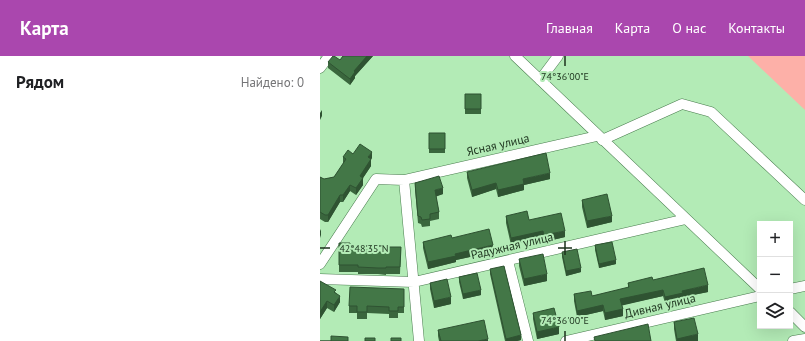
<!DOCTYPE html>
<html lang="ru">
<head>
<meta charset="utf-8">
<style>
  :root { --surface:#fff; --page:#f2f2f2; --text:#202124; --muted:#757577; --line:#e0e0e0; --accent:#aa47ae }
  body { margin:0; font-family:"PT Sans",sans-serif; background:var(--page); color:var(--text) }
  .controls { position:absolute; right:12px; bottom:12px; display:grid; overflow:hidden; border-radius:0px; box-shadow:0 4px 16px #0002 }
  .controls button { width:36px; height:36px; display:grid; place-items:center; padding:0; border:0; border-bottom:1px solid var(--line); background:var(--surface); color:var(--text); font:20px sans-serif }
  .list { margin:0; padding:0; list-style:none }
  h2 { display:flex; justify-content:space-between; align-items:center; height:52px; margin:0; padding:0 16px; font-size:17px }
  h2 small { font-size:13px; font-weight:400; color:var(--muted) }
  .icon { flex:none; width:22px; height:22px; fill:none; stroke:currentColor; stroke-width:2; stroke-linecap:round; stroke-linejoin:round }
  .map { position:relative; flex:none; width:485px; height:285px; overflow:hidden }
  header { display:flex; align-items:center; gap:24px; box-sizing:border-box; height:56px; padding:0 20px; background:var(--accent); color:#fff }
  header strong { font-size:19px }
  nav { display:flex; gap:22px; margin-inline-start:auto; font-size:14px }
  main { display:flex }
  aside { flex:1; background:var(--surface) }
  .map>svg:first-child { display:block }
  .green { fill:#fdb0a8 }
  .lines { fill:none; stroke-linecap:round; stroke-linejoin:round }
  .street-casing { stroke:#487c4d; stroke-width:11 }
  .street { stroke:#fff; stroke-width:10 }
  .wall { fill:#3a663d }
  .shaded-wall { fill:#2f5332 }
  .building { fill:#437747; stroke:#2f5332 }
  .ticks { fill:none; stroke:#1c321d; stroke-width:1.5 }
  .labels { text-anchor:middle; stroke-width:4; stroke-linejoin:round; paint-order:stroke }
  .street-label { font-size:12px; fill:#1c321d; stroke:#b3ebb6 }
  .ticks-label { font-size:10px; text-anchor:middle; fill:#1c321d; stroke:#b3ebb6; stroke-width:4; stroke-linejoin:round; paint-order:stroke }
</style>
</head>
<body>
<header>
<strong>Карта</strong>
<nav><a>Главная</a><a>Карта</a><a>О нас</a><a>Контакты</a></nav>
</header>
<main>
<aside>
<h2>Рядом<small>Найдено: 0</small></h2>
<ul class="list">
</ul>
</aside>
<div class="map">
<svg width="485" height="285" viewBox="0 0 485 285">
  <rect width="100%" height="100%" fill="#b3ebb6"/>
  <path class="green" d="M428,0H485V54Z"/>
  <g class="lines">
    <g class="street-casing">
      <path id="street" d="M195,0L440,233
        M0,12L9,0
        M220,24L238,0
        M282,84L362,48L391,56L485,144
        M84,124L99,285
        M188,205L208,285
        M0,208L56,123L84,124L277,80
        M0,223L94,226L366,163
        M470,233L485,230
        M470,256L485,271
        M246,285L440,240
        M473,285L485,283"/>
    </g>
    <use href="#street" class="street"/>
  </g>
  <path class="wall" d="M23,0H53L35,20V22L30,29L8,12V6L20,4Z
    M145,38H161V58H145Z
    M109,77H125V97H109Z
    M33,98L52,102L51,103V110L43,122V129L36,139L30,135L23,146H20L8,166H5L0,163V121L4,123L14,121L23,108V101Z
    M147,116L230,123L204,129V134L178,141L176,133L152,141L147,122Z
    M95,127L123,138L116,140L119,156V163L110,165V170L102,171L101,168L98,167L95,133Z
    M262,144L292,166L267,172L262,151Z
    M186,160L209,164L245,181L224,186L223,181L191,189L186,167Z
    M132,182L173,196L136,204V206L108,213L103,192V186Z
    M19,187L49,196H64L81,191L80,218H66V219L58,218H38V216H19Z
    M275,189L296,208L279,212L275,194Z
    M242,196L261,216L246,220L242,201Z
    M199,203L227,225L204,230L199,210Z
    M170,213L201,284L197,285H185L170,218Z
    M139,221L161,239L143,243L139,226Z
    M333,224L388,236L363,241V243L345,247L343,240L302,249L303,260L285,264L283,255L257,261L254,245V238L272,240L308,232V227Z
    M0,225L16,237L20,246L14,256L7,252L0,263Z
    M110,227L131,248L114,252L110,233Z
    M84,233V257H78V262H69V258L47,257V263H37V257H29V250Z
    M213,257L239,278L217,283L213,263Z
    M354,266L378,285H356L354,273Z
    M118,274L168,285H119L118,280Z"/>
  <path class="shaded-wall" d="M47,0H53L35,20V22L30,29V23L34,15Z
    M2,54V60L0,64V57Z
    M52,96V102L48,108V101Z
    M51,103V110L43,122V129L36,139V132L40,120Z
    M230,117V123L204,129V134L178,141V134L203,123Z
    M176,127V133L152,141V134Z
    M30,129V135L23,146V139Z
    M123,132V138L115,141V134Z
    M20,139V146L8,166V159Z
    M292,160V166L267,172V165Z
    M1,173V179L0,182V175Z
    M223,175V181L191,189V182Z
    M245,175V181L224,186V179Z
    M173,189V196L136,204V206L108,213V206L135,198Z
    M296,204V208L279,212V208Z
    M261,212V216L246,220V215Z
    M227,218V225L204,230V223Z
    M388,229V236L363,241V243L345,247V241L362,235Z
    M161,234V239L143,243V238Z
    M343,234V240L300,250V243Z
    M20,240V246L14,256V249Z
    M131,241V248L114,252V245Z
    M7,245V252L0,263V256Z
    M283,249V255L257,261V255Z
    M303,253V260L285,264V257Z
    M239,271V278L217,283V276Z
    M378,278V285H357V283Z
    M201,279V284L197,285H186V283Z
    M168,283V285H158Z"/>
  <path class="building" d="M13,0H14L20,4L23,0H47L34,15L35,16L30,23L8,6Z
    M145,38H161V53H145Z
    M109,77H125V93H109Z
    M40,88L52,96L48,101L51,103L40,120L43,122L36,132L30,129L23,139H20L8,159H5L0,156V121L4,123L14,121L26,103L23,101L28,94L33,98Z
    M226,97L230,117L203,123L204,128L178,134L176,127L152,134L147,116Z
    M119,120L123,132L115,134L119,156L110,158V163L102,164L101,161L98,160L95,127Z
    M287,138L292,160L267,165L262,144Z
    M207,155L209,164L241,157L245,175L224,179L223,175L191,182L186,160Z
    M169,173L173,189L135,198L136,200L108,206L103,186L131,179L132,182Z
    M292,186L296,204L279,208L275,189Z
    M19,187H30V190H45V193H49V196H64V191H81L80,211H66V212H58L38,211V209H19Z
    M257,193L261,212L246,215L242,196Z
    M223,198L227,218L204,223L199,203Z
    M184,210L201,279L186,283L170,213Z
    M384,212L388,229L362,235L363,237L345,241L343,234L300,243L303,253L285,257L283,249L257,255L254,238L271,235L272,240L309,231L308,227L332,221L333,224Z
    M157,217L161,234L143,238L139,221Z
    M127,223L131,241L114,245L110,227Z
    M0,225L16,234L14,236L20,240L14,249L7,245L0,256Z
    M30,231L84,233V251H78V255H69V251L47,250V256H37V250H29Z
    M234,252L239,271L217,276L213,257Z
    M374,262L378,278L357,283L354,266Z
    M164,264L168,283L158,285H121L118,274Z
    M328,268L331,285H275L274,281Z
    M11,280L28,281V285H0H11Z
    M45,282H55V285H45Z
    M71,282H81V285H71Z"/>
  <path class="ticks" d="M245,0V10M245,185V199M0,192H10M238,192H252M245,275V285"/>
  <g class="labels">
    <g class="street-label">
      <text transform="translate(178 89) rotate(-13)" y="4">Ясная улица</text>
      <text transform="translate(192 190) rotate(-13)" y="4">Радужная улица</text>
      <text transform="translate(340 250) rotate(-13)" y="4">Дивная улица</text>
    </g>
  </g>
  <g class="ticks-label">
    <text x="245" y="24">74°36'00"E</text>
    <text x="44" y="196">42°48'35"N</text>
    <text x="245" y="268">74°36'00"E</text>
  </g>
</svg>
<div class="controls">
<button>+</button>
<button>−</button>
<button><svg class="icon" aria-label="layers" viewBox="0 0 24 24"><path d="M12 4l9 5-9 5-9-5zM3 14l9 5 9-5"/></svg></button>
</div>
</div>
</main>
</body>
</html>
